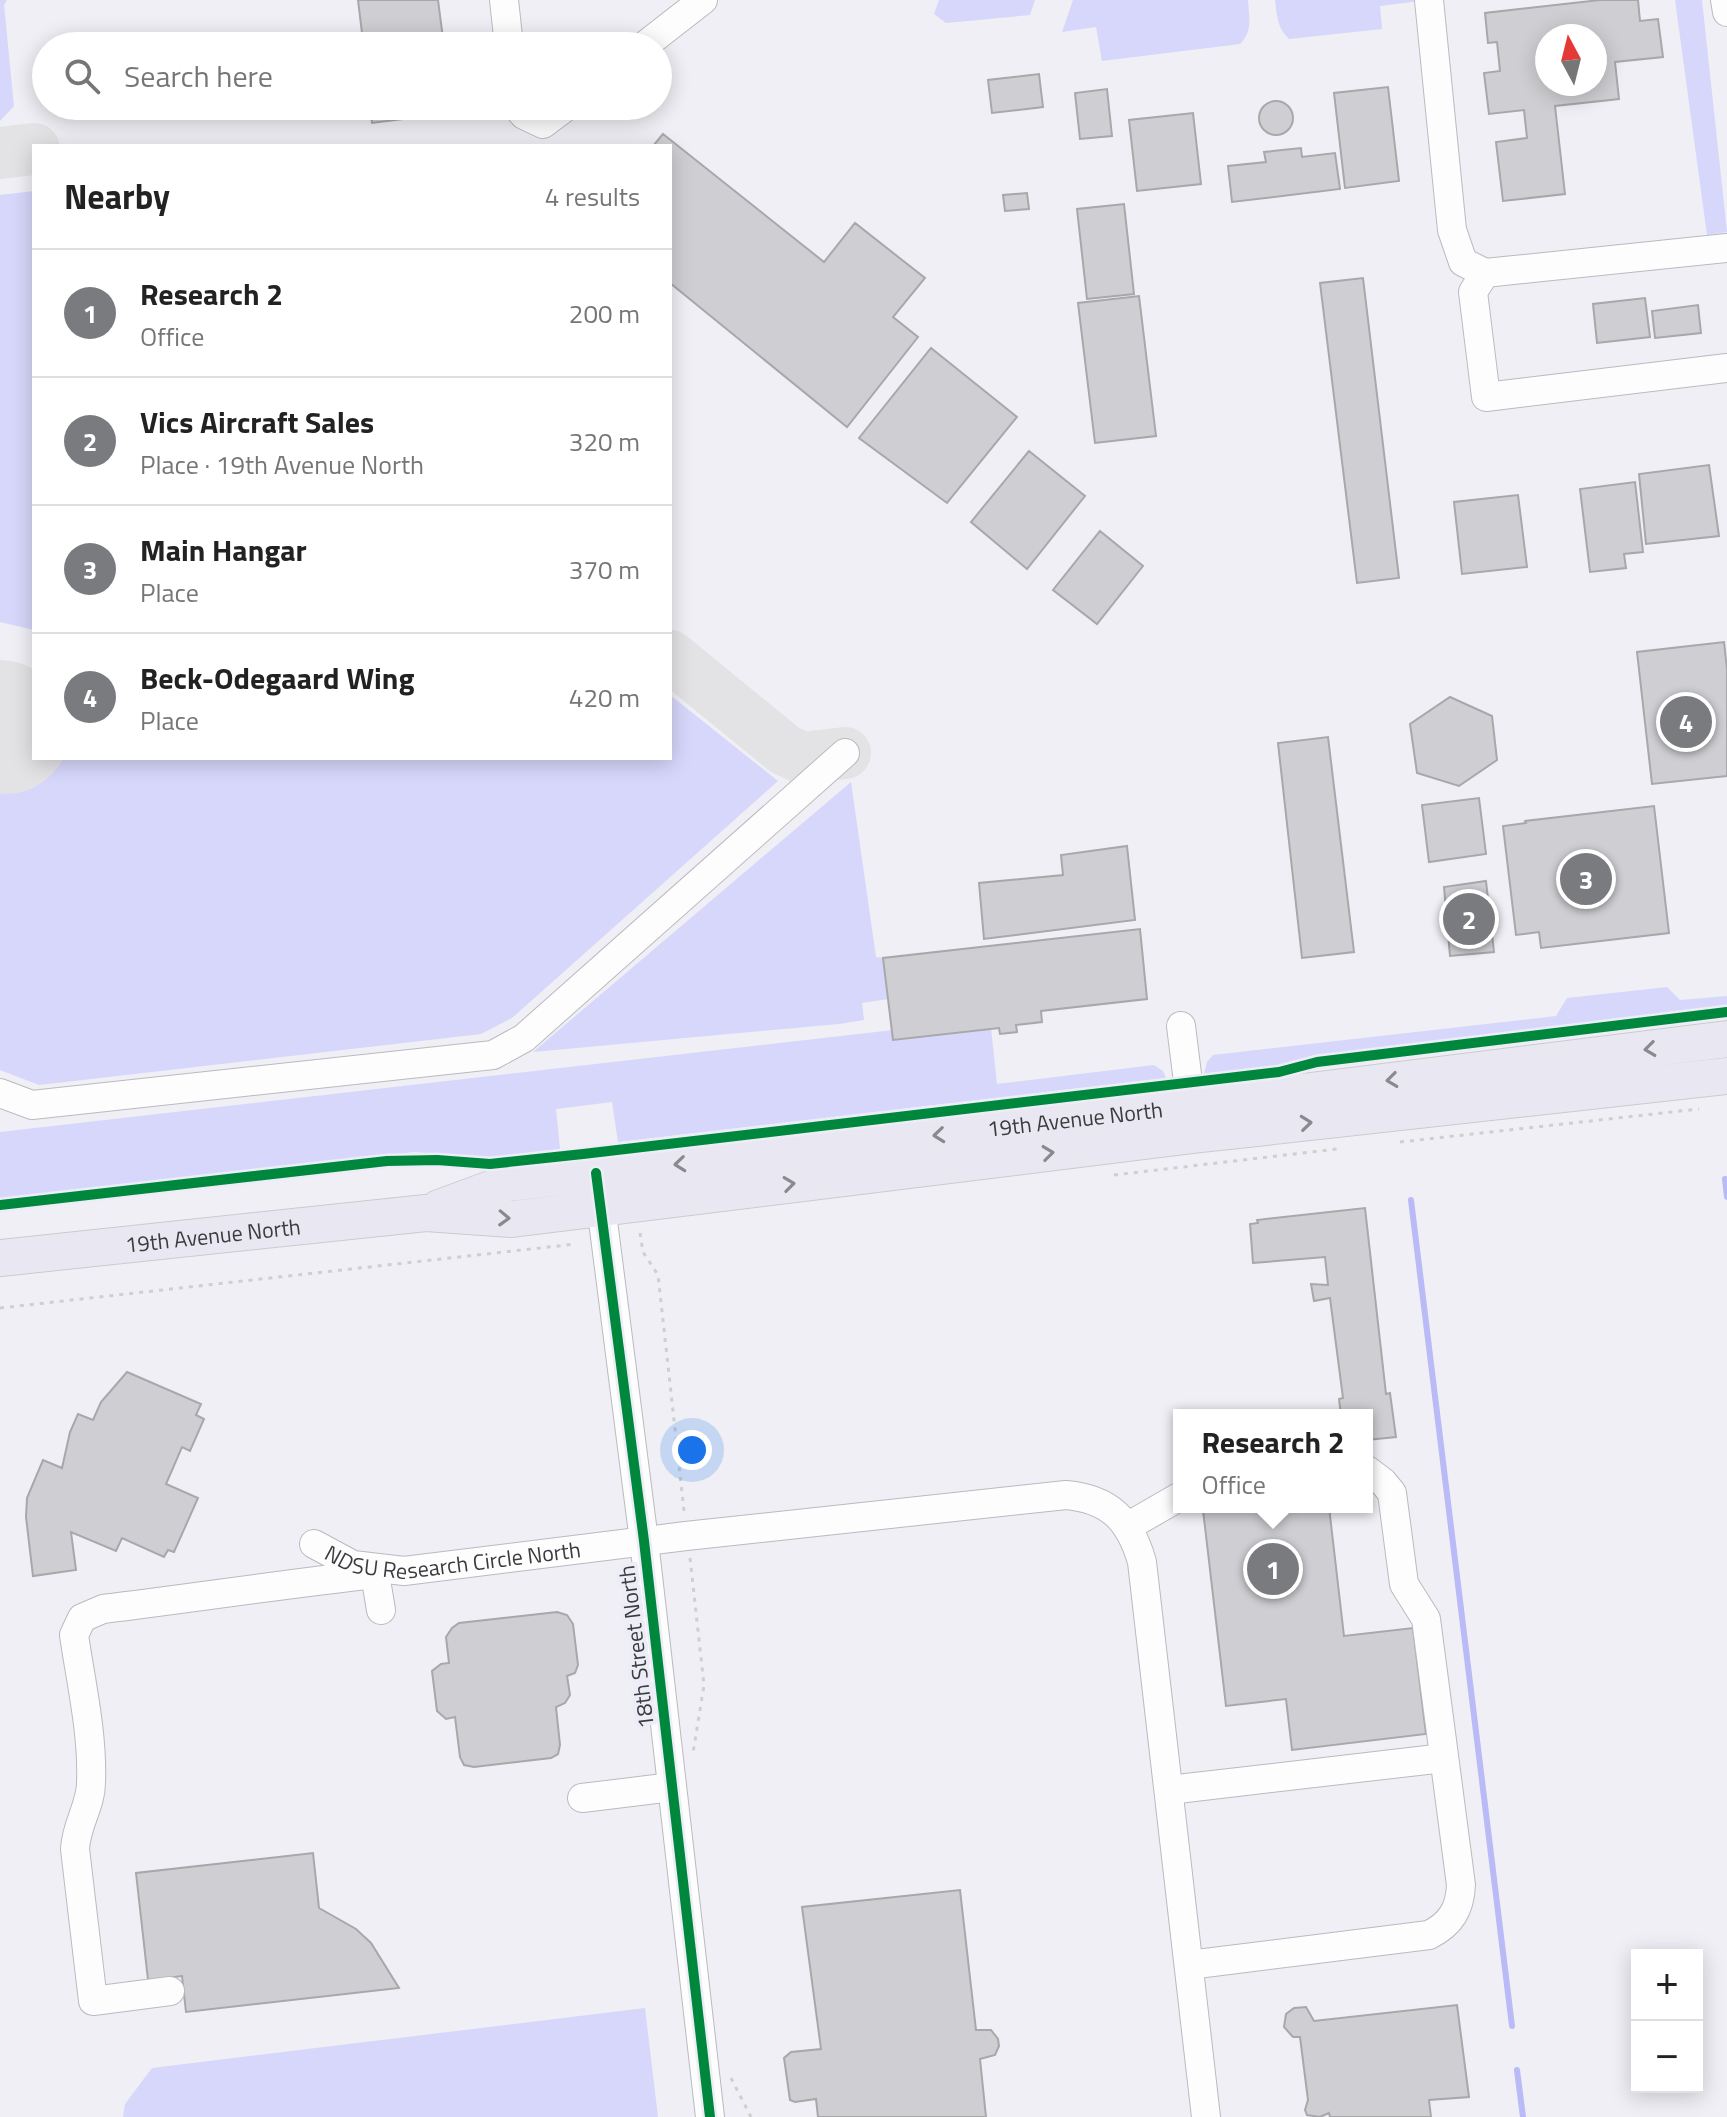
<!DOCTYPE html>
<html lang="en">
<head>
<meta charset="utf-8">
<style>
  :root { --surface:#fff; --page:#f2f2f2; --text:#222; --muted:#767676; --line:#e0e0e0; --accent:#7a7b7f }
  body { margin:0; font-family:"Titillium Web",sans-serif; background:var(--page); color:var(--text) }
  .controls { position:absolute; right:24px; bottom:24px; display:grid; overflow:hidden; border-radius:0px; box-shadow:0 4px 20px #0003 }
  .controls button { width:72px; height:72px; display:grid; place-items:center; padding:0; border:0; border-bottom:2px solid var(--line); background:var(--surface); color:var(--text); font:40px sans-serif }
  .compass { position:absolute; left:1535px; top:24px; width:72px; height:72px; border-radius:50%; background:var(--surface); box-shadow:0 4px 20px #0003; rotate:353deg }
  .you { position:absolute; left:692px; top:1450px; width:28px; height:28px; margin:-20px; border:6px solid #fff; border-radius:50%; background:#1a73e8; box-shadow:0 0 0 12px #1a73e833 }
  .badge { display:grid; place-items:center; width:52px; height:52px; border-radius:50%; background:var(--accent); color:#fff; font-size:26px; font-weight:700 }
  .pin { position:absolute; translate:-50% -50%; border:4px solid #fff; box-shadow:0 2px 8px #0006 }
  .popup { position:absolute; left:1173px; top:1409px; width:200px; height:104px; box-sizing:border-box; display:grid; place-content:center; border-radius:0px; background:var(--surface); filter:drop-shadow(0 2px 6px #0005); font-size:26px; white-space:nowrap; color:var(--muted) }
  .popup b { font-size:30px; color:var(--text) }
  .popup::after { content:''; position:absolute; left:50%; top:100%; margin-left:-16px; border:16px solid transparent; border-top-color:var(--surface) }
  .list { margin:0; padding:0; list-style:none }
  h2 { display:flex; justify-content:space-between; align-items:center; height:104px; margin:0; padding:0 32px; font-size:34px }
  h2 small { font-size:26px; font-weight:400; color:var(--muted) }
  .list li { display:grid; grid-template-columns:52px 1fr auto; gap:24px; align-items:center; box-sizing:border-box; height:128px; padding:0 32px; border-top:2px solid var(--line) }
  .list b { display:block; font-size:30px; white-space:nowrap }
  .list p { margin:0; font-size:26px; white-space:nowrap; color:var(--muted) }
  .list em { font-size:26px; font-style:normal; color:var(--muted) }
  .icon { flex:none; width:44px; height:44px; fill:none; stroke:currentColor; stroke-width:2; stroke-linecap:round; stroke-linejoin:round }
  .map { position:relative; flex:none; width:1727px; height:2117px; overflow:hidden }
  .search { position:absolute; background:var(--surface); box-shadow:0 4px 20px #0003; left:32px; top:32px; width:640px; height:88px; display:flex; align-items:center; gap:20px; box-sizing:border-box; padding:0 28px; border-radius:44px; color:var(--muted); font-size:30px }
  .panel { position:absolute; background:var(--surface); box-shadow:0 4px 20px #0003; left:32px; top:144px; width:640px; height:616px; border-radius:0px }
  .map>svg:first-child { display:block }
  .green { fill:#d6d7fa }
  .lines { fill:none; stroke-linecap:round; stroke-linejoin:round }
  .stream { stroke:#b9baf6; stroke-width:6 }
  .taxiway { stroke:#e3e3e6; stroke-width:52 }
  .runway { stroke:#e3e3e6; stroke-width:130 }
  .building { fill:#cfcfd3; stroke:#a8a8ab; stroke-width:2; fill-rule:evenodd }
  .minor-casing { stroke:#bababf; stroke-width:30 }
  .major-casing { stroke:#cbcbcd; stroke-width:38 }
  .path { stroke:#cfcfd0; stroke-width:3; stroke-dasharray:4 6; stroke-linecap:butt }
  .minor { stroke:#fdfdfe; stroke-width:28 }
  .major { stroke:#e9e8f2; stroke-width:36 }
  .cycleway-casing { stroke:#ededf7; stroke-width:15 }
  .cycleway { stroke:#00873e; stroke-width:10 }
  .oneway { stroke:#898990 }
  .labels { text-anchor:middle; stroke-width:8; stroke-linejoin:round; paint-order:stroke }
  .street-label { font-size:22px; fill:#3b3c3f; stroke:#ededf7 }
</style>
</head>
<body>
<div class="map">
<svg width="1727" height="2117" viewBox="0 0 1727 2117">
  <rect width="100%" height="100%" fill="#efeff5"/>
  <path class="green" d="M0,0H7L4,5L14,106L0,121Z
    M939,0H1035L1030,15L946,23L934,14Z
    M1073,0H1248C1249,17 1253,31 1240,44L1102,61L1096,27L1062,32Z
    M1275,0H1420V1L1380,6L1382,29L1289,39C1277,28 1277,15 1275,0Z
    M1675,0H1702L1727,232L1707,235Z
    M34,191V630L0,622V195Z
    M670,695L778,781L512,1018L481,1034L39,1085L0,1070V772L34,733V758H670Z
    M851,782L876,957L883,958L888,999L862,1003L864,1020L839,1024L533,1052Z
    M1667,987L1680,1000L1727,996V1016L1204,1074L1207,1062L1213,1055L1556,1016L1567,998Z
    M990,1019L997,1084L1154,1065L1163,1071L1166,1078L618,1142L612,1102L556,1109L560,1149L486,1158L414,1152L385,1155L0,1201V1132Z
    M645,2008L658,2117H123L125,2104L152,2068Z"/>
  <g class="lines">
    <path class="stream" d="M1725,1179L1727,1197
      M1411,1200L1512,2026
      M1517,2070L1523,2117"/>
    <path class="taxiway" d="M0,153L34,149
      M670,656L785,750L803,758L845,753
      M5,729L34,695"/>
    <path class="runway" d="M0,725L5,729"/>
  </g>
  <path class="building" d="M358,0H438L444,46H354L352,34L362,33Z
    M1600,0H1638L1640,21L1658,19L1663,57L1615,62L1619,99L1555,106L1565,194L1503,201L1496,142L1527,138L1524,110L1489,114L1484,73L1500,71L1497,42L1488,43L1485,13ZM1547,36H1595V84H1547Z
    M1039,74L1043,107L992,113L988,80Z
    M1388,87L1399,181L1345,188L1334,93Z
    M1107,89L1112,136L1080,139L1075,93Z
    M1259 118a17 17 0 1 1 34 0a17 17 0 1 1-34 0Z
    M370,106H451L452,113L372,123Z
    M1193,113L1201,184L1137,191L1129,120Z
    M663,134L824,262L855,223L925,278L893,317L918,337L847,427L670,283V146H653Z
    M1301,148L1302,157L1335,153L1340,189L1232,202L1228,166L1266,162L1264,152Z
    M1027,193L1029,209L1005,211L1003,195Z
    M1124,204L1134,294L1087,299L1077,209Z
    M1363,278L1399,578L1357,583L1320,283Z
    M1139,296L1156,436L1095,443L1078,303Z
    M1645,298L1650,337L1597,343L1593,304Z
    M1698,305L1701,333L1655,338L1652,311Z
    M931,348L1017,417L947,503L859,438Z
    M1029,451L1085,496L1027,569L971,522Z
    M1709,465L1719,536L1646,544L1639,474Z
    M1635,482L1643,552L1624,554L1626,568L1590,572L1580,489Z
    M1518,495L1527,567L1462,574L1454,502Z
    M1100,531L1143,566L1097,624L1053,590Z
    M1724,642L1727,669V776L1652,784L1637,652Z
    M1450,697L1492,716L1497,760L1459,786L1417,773L1410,724Z
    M1328,737L1354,952L1302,958L1278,743Z
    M1479,798L1486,854L1429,862L1422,805Z
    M1654,806L1669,933L1541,948L1539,932L1516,935L1503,826L1526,823L1525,821Z
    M1127,846L1135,920L984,939L979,883L1063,875L1061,855Z
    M1486,881L1494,952L1450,956L1444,887Z
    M1140,929L1147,999L1041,1011L1042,1022L1016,1025L1017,1032L1000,1034L999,1028L893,1040L883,958Z
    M1365,1208L1386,1394L1390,1393L1396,1437L1367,1440V1415H1341L1339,1399L1343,1398L1330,1298L1314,1301L1311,1284L1328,1285L1325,1257L1253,1263L1250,1224L1258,1223L1257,1220Z
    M127,1372L201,1404L196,1415L204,1419L190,1451L182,1447L166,1484L198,1498L174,1552L168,1550L164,1557L122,1538L116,1551L71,1532L76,1570L33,1576L26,1517L27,1498L43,1460L62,1468L70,1432L78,1414L93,1420L101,1402Z
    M1225,1507H1329L1344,1636L1413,1628L1426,1734L1292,1750L1286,1699L1226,1706L1203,1510Z
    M557,1612L567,1615L573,1624L578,1665L575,1673L567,1676L570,1695L565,1703L556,1707L560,1745L558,1754L551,1758L474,1767L464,1765L460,1757L455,1717L446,1719L437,1711L432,1671L441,1664L449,1663L446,1637L452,1628L459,1623Z
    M313,1853L319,1908L356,1929L371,1943L399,1988L186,2012L182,1976L148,1980L136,1873Z
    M960,1890L976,2030H991L998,2039L999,2046L995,2055L980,2059L986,2117H818L816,2099L795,2102L790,2100L784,2058L791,2052L821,2049L802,1907Z
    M1457,2005L1469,2097L1429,2100L1431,2117H1330L1329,2113L1320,2117L1307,2115L1305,2110L1308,2100L1300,2037H1293L1284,2027L1286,2014L1294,2008L1306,2007L1314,2021Z"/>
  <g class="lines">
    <g class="minor-casing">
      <g id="minor">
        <path d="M504,0L509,46"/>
        <path d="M1429,0L1452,230L1463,262L1485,273L1727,248"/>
        <path d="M1725,0L1727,12"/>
        <path d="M644,46L703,0"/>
        <path d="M516,106L524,115L543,124L567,106"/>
        <path d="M1485,273L1473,292L1486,397L1727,368"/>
        <path d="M1181,1026L1191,1106"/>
        <path d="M0,1093L32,1105L493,1055L524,1038L845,753"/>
        <path d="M599,1190L644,1541L710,2117"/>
        <path d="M1127,1527L1179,1497"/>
        <path id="s1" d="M314,1544L353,1565L404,1571L686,1536L1066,1495C1110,1499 1130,1520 1142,1562L1206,2117"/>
        <path d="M375,1574L381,1610"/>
        <path d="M1169,1790L1444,1758"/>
        <path d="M582,1798L672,1787"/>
        <path d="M1189,1965L1429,1935C1451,1924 1460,1909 1461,1885L1426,1619L1404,1584L1392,1493L1383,1482L1367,1470"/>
        <path d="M170,1991L93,2001L75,1849C76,1825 91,1805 91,1783C93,1734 81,1683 74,1635L82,1618L103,1609C194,1598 284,1584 375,1574"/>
      </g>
    </g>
    <g class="major-casing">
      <g id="major">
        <path id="s2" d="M439,1208L507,1183L1191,1106L1727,1039"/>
        <path id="s3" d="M0,1258L426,1213L512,1219L1193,1135L1727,1076"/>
      </g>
    </g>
    <path class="path" d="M1400,1142L1699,1109
      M1114,1175L1337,1149
      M640,1233L643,1252L658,1275L684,1511
      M0,1308L576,1244
      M690,1558L704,1685L693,1753
      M731,2078L751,2117"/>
    <use href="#minor" class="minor"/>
    <use href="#major" class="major"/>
    <g class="cycleway-casing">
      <path id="cycleway" d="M596,1173L644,1541L710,2117
        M0,1205L387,1161L437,1160L490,1164L583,1154L1279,1072L1317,1062L1727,1012"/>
    </g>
    <use href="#cycleway" class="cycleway"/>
  </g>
  <defs><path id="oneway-chevron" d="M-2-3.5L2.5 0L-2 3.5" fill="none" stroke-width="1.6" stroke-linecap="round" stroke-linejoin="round" transform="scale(2)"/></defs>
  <g class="oneway">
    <use href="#oneway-chevron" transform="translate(1650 1049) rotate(173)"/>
    <use href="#oneway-chevron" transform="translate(1392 1080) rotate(173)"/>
    <use href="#oneway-chevron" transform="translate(1306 1123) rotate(-6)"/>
    <use href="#oneway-chevron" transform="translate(939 1135) rotate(174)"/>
    <use href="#oneway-chevron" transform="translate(1048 1153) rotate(-7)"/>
    <use href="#oneway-chevron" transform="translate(680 1164) rotate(174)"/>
    <use href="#oneway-chevron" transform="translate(789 1184) rotate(-7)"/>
    <use href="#oneway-chevron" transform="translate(504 1218) rotate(2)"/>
  </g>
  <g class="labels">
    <g class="street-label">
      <text dy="8" stroke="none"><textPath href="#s2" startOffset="644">19th Avenue North</textPath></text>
      <text dy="8" stroke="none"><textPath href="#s3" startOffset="214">19th Avenue North</textPath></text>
      <text dy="8" stroke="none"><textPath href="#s1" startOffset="144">NDSU Research Circle North</textPath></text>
      <text transform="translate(636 1647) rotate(-97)" y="8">18th Street North</text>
    </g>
  </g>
</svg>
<div class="controls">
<button>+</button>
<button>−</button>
</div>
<svg class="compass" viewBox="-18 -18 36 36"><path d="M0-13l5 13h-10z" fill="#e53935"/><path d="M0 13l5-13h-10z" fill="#767676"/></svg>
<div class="you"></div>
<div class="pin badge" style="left:1273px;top:1569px">1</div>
<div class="popup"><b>Research 2</b>Office</div>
<div class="pin badge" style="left:1469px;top:919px">2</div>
<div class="pin badge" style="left:1586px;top:879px">3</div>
<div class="pin badge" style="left:1686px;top:722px">4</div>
<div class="search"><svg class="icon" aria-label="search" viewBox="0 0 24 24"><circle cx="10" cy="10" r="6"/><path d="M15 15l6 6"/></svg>Search here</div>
<section class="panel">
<h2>Nearby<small>4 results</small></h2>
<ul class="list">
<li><span class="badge">1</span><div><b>Research 2</b><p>Office</p></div><em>200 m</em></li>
<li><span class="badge">2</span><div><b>Vics Aircraft Sales</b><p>Place · 19th Avenue North</p></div><em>320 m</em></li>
<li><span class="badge">3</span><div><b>Main Hangar</b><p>Place</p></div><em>370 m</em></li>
<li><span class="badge">4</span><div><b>Beck-Odegaard Wing</b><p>Place</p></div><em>420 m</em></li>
</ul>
</section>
</div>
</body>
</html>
